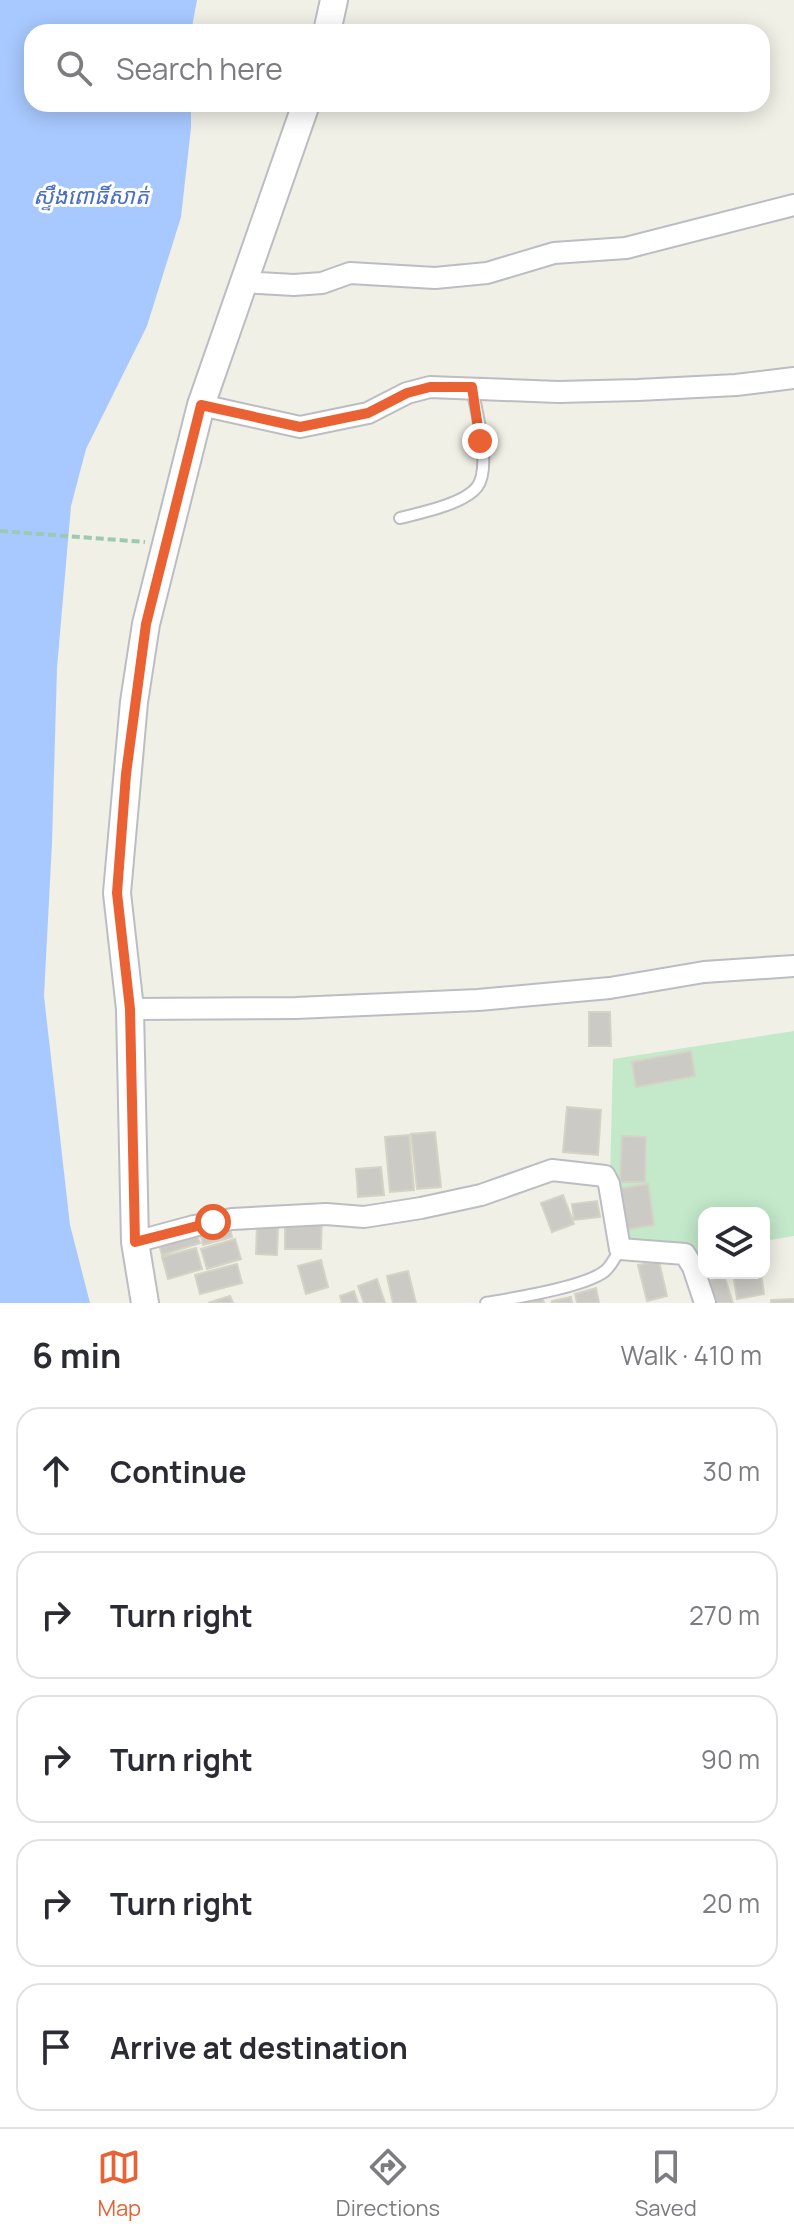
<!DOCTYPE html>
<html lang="en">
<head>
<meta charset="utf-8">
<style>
  :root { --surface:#fff; --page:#f7f7f7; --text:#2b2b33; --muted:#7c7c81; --line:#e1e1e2; --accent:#ea6233 }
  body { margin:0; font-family:Manrope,"Noto Sans Khmer",sans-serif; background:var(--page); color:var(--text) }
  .controls { position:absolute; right:24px; bottom:24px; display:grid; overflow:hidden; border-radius:16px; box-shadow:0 4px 20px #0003 }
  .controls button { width:72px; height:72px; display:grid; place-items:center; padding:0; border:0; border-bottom:2px solid var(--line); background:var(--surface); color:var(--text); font:40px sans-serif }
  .stop { position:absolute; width:24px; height:24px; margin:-18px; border:6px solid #ea6233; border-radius:50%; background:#fff }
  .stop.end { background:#ea6233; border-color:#fff; box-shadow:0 2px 8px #0008 }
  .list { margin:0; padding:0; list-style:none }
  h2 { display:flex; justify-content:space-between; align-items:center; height:104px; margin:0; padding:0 32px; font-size:34px }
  h2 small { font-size:26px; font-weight:400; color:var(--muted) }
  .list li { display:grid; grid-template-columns:52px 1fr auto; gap:24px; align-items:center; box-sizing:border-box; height:128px; margin:0 16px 16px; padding:0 16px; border:2px solid var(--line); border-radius:24px }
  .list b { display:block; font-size:30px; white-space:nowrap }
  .list em { font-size:26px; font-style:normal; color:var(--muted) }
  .icon { flex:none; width:44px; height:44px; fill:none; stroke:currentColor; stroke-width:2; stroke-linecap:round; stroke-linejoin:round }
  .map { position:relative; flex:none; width:794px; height:1303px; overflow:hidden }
  .search { position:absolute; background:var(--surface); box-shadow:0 4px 20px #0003; left:24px; right:24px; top:24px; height:88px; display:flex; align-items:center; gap:20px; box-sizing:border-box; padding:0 28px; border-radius:24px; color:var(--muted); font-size:30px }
  .sheet { height:824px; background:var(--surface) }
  nav { display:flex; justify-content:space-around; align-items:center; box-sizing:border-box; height:112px; border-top:2px solid var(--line); background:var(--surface); font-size:22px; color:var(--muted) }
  nav a { display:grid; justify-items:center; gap:4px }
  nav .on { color:var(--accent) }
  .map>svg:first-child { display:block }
  .green { fill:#c3e8ca }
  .water { fill:#a8c9ff }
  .building { fill:#cccac4; stroke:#d5d3c5; stroke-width:2 }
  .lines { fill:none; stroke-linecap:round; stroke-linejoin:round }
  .service-casing { stroke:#bbbdc2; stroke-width:14 }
  .minor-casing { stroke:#bbbdc2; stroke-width:24 }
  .tertiary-casing { stroke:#bbbdc2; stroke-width:30 }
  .path { stroke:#9cc9b1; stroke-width:4; stroke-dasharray:8 4; stroke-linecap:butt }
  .service { stroke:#fff; stroke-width:10 }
  .minor { stroke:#fff; stroke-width:20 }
  .tertiary { stroke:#fff; stroke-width:26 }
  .route { stroke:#ea6233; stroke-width:10 }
  .labels { text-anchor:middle; stroke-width:6; stroke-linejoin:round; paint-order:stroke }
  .water-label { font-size:22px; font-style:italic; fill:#486ec5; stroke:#fff }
</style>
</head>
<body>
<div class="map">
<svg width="794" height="1303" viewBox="0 0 794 1303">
  <rect width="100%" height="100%" fill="#f0f0e7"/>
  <path class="green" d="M794,1031V1236L764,1241V1213H704V1252L695,1254L623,1241L610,1177L613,1059Z"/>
  <path class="water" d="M0,0H197L191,32H32V104H191V128L181,217L147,326L86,449L71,506L57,668L52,843L44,996L70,1225L90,1303H0Z"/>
  <path class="building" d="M589,1012H610L611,1046H589Z
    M691,1051L695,1076L636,1087L632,1062Z
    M567,1107L601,1110L598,1155L563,1152Z
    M435,1132L441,1187L417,1189L411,1134Z
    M409,1135L414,1190L390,1192L385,1137Z
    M622,1136L646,1137L645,1182H620Z
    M381,1167L384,1195L358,1197L356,1169Z
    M648,1184L654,1225L623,1230L617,1189Z
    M563,1195L574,1224L552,1232L541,1203Z
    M597,1201L600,1217L574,1220L572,1204Z
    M285,1218H322L321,1249H285Z
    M229,1224L232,1237L203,1245L200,1232Z
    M257,1226L278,1227L277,1255L256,1254Z
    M195,1229L200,1243L162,1255L158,1241Z
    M235,1239L241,1259L207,1269L201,1249Z
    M196,1248L202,1269L168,1279L162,1257Z
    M321,1260L328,1287L306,1294L298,1266Z
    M659,1261L667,1296L647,1301L638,1265Z
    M237,1264L242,1283L200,1294L195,1275Z
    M408,1271L416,1303H393L387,1276Z
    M733,1273H761L764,1294L737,1299Z
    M724,1275L733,1303H712L705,1281Z
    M377,1279L385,1303H364L358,1286Z
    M596,1288L599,1303H577L575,1294Z
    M354,1291L358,1303H342L340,1296Z
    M542,1295L544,1303H521L520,1301Z
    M230,1296L233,1303H208Z
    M571,1297L572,1303H552V1301Z
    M793,1299V1303H771V1300Z"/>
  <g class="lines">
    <g class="service-casing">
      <path id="service" d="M400,518C420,513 464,504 477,487C492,468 476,411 472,387
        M486,1303C514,1298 585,1287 605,1271C611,1266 616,1256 620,1249"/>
    </g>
    <g class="minor-casing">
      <path id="minor" d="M243,282L294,285L322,283L350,273L435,278L487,273L554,253L626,248L794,205
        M201,405L300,427L368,413L407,393L430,387L558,392L638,390L736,385L794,378
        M130,1009L296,1008L478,1000L610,988L704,972L794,966
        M135,1242L194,1226L232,1219L326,1214L364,1217L421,1208L481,1195L552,1170L605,1176L609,1184L620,1249L685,1254L693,1267L705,1303"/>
    </g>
    <g class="tertiary-casing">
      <path id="tertiary" d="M327,32L334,0
        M145,1303L135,1242L130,1009L117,893L134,702L146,624L201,405L306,104"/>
    </g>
    <path class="path" d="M0,531L145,542"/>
    <use href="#service" class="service"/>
    <use href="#minor" class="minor"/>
    <use href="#tertiary" class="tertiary"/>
  </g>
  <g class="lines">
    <path class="route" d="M213,1222L135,1242L130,1009L117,893L126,774L146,624L201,405L300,427L368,413L407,393L430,387H472L480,441"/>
  </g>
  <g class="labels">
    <g class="water-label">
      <text x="91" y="204">ស្ទឹងពោធិ៍សាត់</text>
    </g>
  </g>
</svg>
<div class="controls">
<button><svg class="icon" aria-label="layers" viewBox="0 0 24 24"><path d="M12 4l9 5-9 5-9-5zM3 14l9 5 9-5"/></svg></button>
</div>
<div class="stop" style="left:213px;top:1222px"></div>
<div class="stop end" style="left:480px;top:441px"></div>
<div class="search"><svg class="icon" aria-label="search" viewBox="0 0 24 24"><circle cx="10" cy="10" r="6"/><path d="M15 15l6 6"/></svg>Search here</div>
</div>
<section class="sheet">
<h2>6 min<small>Walk · 410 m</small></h2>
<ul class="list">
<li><svg class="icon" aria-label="ahead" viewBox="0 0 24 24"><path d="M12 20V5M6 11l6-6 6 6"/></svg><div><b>Continue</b></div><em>30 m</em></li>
<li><svg class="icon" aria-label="right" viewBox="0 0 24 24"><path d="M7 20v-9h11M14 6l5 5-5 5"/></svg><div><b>Turn right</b></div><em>270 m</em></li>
<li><svg class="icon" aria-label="right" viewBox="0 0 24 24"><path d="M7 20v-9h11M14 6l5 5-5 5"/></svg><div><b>Turn right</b></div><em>90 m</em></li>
<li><svg class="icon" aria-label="right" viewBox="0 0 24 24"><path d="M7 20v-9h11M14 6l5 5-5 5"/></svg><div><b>Turn right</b></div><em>20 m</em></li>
<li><svg class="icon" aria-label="arrive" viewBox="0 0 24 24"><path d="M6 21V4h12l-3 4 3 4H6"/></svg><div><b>Arrive at destination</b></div></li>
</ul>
</section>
<nav>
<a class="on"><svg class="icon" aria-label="map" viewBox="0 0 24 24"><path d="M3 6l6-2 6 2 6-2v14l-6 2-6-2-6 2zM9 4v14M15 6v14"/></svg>Map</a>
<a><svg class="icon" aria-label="directions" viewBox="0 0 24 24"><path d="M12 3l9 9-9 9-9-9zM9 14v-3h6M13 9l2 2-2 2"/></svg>Directions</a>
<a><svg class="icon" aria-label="saved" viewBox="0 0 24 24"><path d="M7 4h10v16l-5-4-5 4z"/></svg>Saved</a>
</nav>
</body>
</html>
